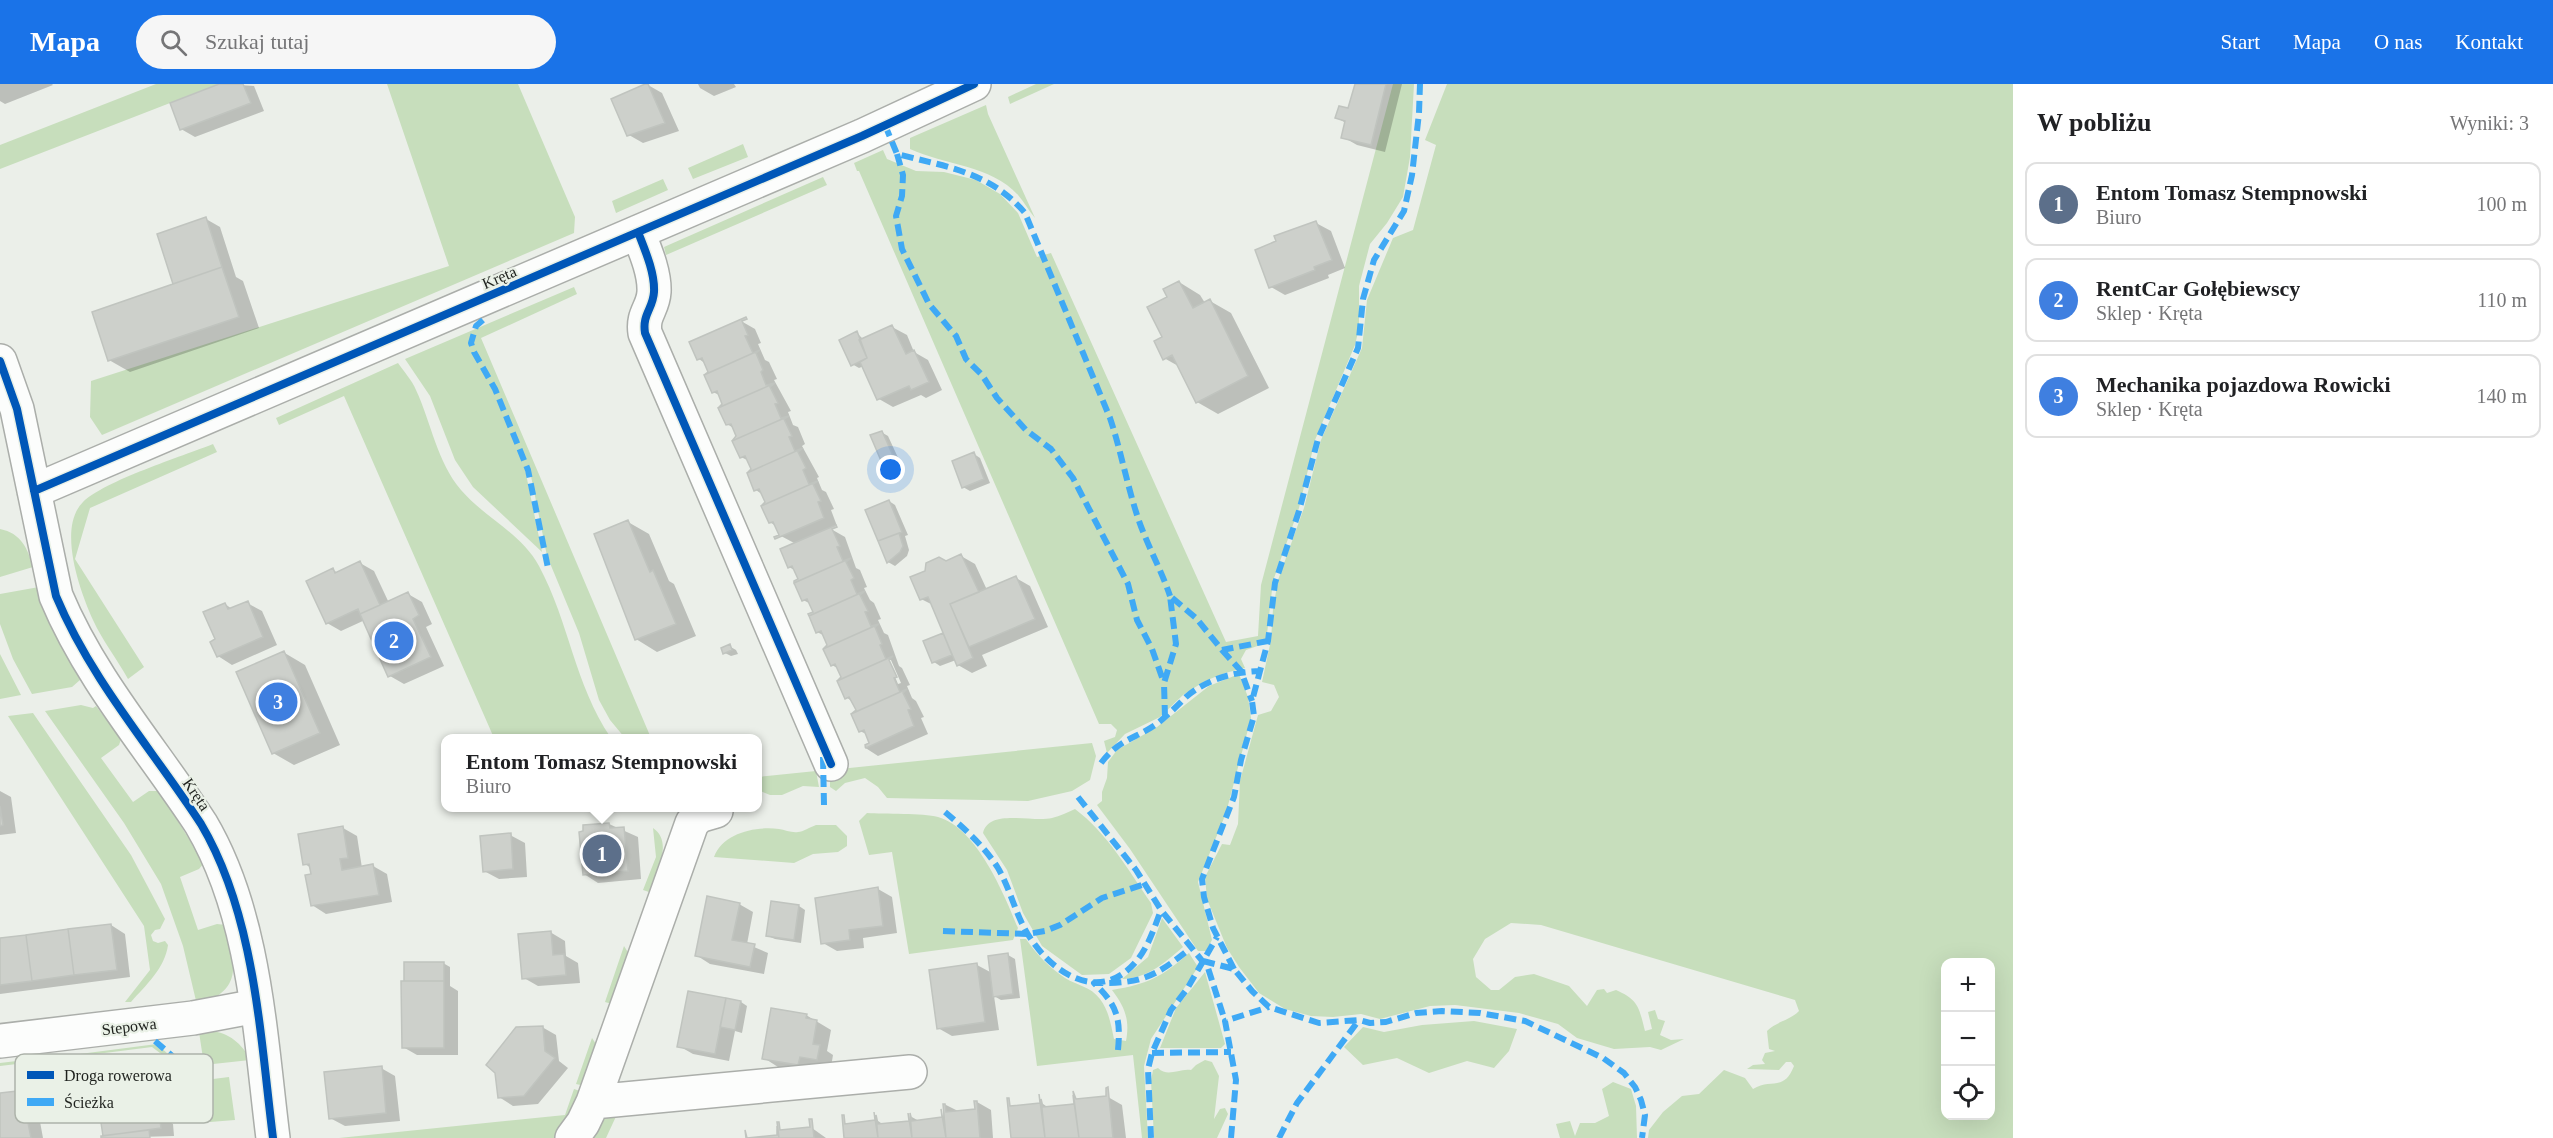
<!DOCTYPE html>
<html lang="pl">
<head>
<meta charset="utf-8">
<style>
  :root { --surface:#fff; --page:#f6f6f6; --text:#202124; --muted:#757577; --line:#e0e0e0; --accent:#1a73e8 }
  body { margin:0; font-family:Georgia,serif; background:var(--page); color:var(--text) }
  .controls { position:absolute; right:18px; bottom:18px; display:grid; overflow:hidden; border-radius:12px; box-shadow:0 6px 24px #0002 }
  .controls button { width:54px; height:54px; display:grid; place-items:center; padding:0; border:0; border-bottom:2px solid var(--line); background:var(--surface); color:var(--text); font:30px sans-serif }
  .you { position:absolute; left:891px; top:386px; width:21px; height:21px; margin:-15px; border:4px solid #fff; border-radius:50%; background:#1a73e8; box-shadow:0 0 0 9px #1a73e833 }
  .badge { display:grid; place-items:center; width:39px; height:39px; border-radius:50%; background:var(--accent); color:#fff; font-size:20px; font-weight:700 }
  .pin { position:absolute; translate:-50% -50%; border:3px solid #fff; box-shadow:0 2px 6px #0006 }
  .popup { position:absolute; left:441px; top:650px; width:321px; height:78px; box-sizing:border-box; display:grid; place-content:center; border-radius:12px; background:var(--surface); filter:drop-shadow(0 2px 4px #0005); font-size:20px; white-space:nowrap; color:var(--muted) }
  .popup b { font-size:22px; color:var(--text) }
  .popup::after { content:''; position:absolute; left:50%; top:100%; margin-left:-12px; border:12px solid transparent; border-top-color:var(--surface) }
  .list { margin:0; padding:0; list-style:none }
  h2 { display:flex; justify-content:space-between; align-items:center; height:78px; margin:0; padding:0 24px; font-size:26px }
  h2 small { font-size:20px; font-weight:400; color:var(--muted) }
  .list li { display:grid; grid-template-columns:39px 1fr auto; gap:18px; align-items:center; box-sizing:border-box; height:84px; margin:0 12px 12px; padding:0 12px; border:2px solid var(--line); border-radius:12px }
  .list b { display:block; font-size:22px; white-space:nowrap }
  .list p { margin:0; font-size:20px; white-space:nowrap; color:var(--muted) }
  .list em { font-size:20px; font-style:normal; color:var(--muted) }
  .icon { flex:none; width:33px; height:33px; fill:none; stroke:currentColor; stroke-width:2; stroke-linecap:round; stroke-linejoin:round }
  .map { position:relative; flex:none; width:2013px; height:1054px; overflow:hidden }
  header { display:flex; align-items:center; gap:36px; box-sizing:border-box; height:84px; padding:0 30px; background:var(--accent); color:#fff }
  header strong { font-size:28px }
  nav { display:flex; gap:33px; margin-inline-start:auto; font-size:21px }
  .search { width:420px; height:54px; background:var(--page); display:flex; align-items:center; gap:15px; box-sizing:border-box; padding:0 21px; border-radius:33px; color:var(--muted); font-size:22px }
  main { display:flex }
  aside { flex:1; background:var(--surface) }
  .map>svg:first-child { display:block }
  .green { fill:#c7debc; fill-rule:evenodd }
  .shadow { fill:#0003; fill-rule:evenodd }
  .building { fill:#cdd0cb; stroke:#c0c4bf; stroke-width:1.5 }
  .lines { fill:none; stroke-linecap:round; stroke-linejoin:round }
  .street-casing { stroke:#abaeaa; stroke-width:36 }
  .street { stroke:#fcfdfc; stroke-width:33 }
  .quiet { stroke:#3fa9f5; stroke-width:6; stroke-dasharray:12 6; stroke-linecap:butt }
  .cycleway-casing { stroke:#eaf1e7; stroke-width:11 }
  .cycleway { stroke:#0057b8; stroke-width:8 }
  .labels { text-anchor:middle; stroke-width:4.5; stroke-linejoin:round; paint-order:stroke }
  .street-label { font-size:16px; fill:#1e211d; stroke:#eaf1e7 }
  .key { fill:#eaf1e7; stroke:#adb3aa; stroke-width:1.5 }
  .key-label { font-size:16px; fill:#1e211d }
</style>
</head>
<body>
<header>
<strong>Mapa</strong>
<div class="search"><svg class="icon" aria-label="search" viewBox="0 0 24 24"><circle cx="10" cy="10" r="6"/><path d="M15 15l6 6"/></svg>Szukaj tutaj</div>
<nav><a>Start</a><a>Mapa</a><a>O nas</a><a>Kontakt</a></nav>
</header>
<main>
<div class="map">
<svg width="2013" height="1054" viewBox="0 0 2013 1054">
  <rect width="100%" height="100%" fill="#ebefe9"/>
  <path class="green" d="M156,0H219L0,85V61Z
    M387,0H518L575,133L574,149L102,351L90,333L91,297L449,182Z
    M1036,0H1054L1010,20L1008,13Z
    M1393,0H1414L1410,73L1403,113L1387,139L1370,160L1359,202V244L1355,261L1315,356L1299,424L1273,497L1266,559L1246,566L1241,575L1245,584L1225,589L1205,597L1183,611L1160,633L1125,650L1107,669L1104,657L1115,653L1117,646L1111,640H1099L859,87H857L854,79L883,66L887,75L916,87L944,88L976,96L1000,110L1018,129L1037,173L1051,169L1226,558L1258,552L1261,501Z
    M1447,0H2013V1054H1648L1649,1046L1663,1028L1682,1012L1699,1010L1724,986L1745,994L1753,1005C1771,994 1784,1008 1794,982L1791,978H1786L1779,986L1747,985L1753,981L1765,980L1762,976L1765,969L1775,967L1769,965L1767,947C1777,937 1789,937 1799,927L1795,916L1541,841L1511,839L1485,855L1473,875L1476,893L1491,906H1499L1515,893L1534,890L1569,902L1587,922L1597,906L1604,905L1607,909L1616,906C1639,916 1639,924 1645,947L1652,945L1648,928L1655,926L1658,935L1665,937L1660,951L1671,956L1684,955L1661,966L1650,963L1614,965L1577,954L1558,940L1519,929L1455,921L1430,922L1380,935L1361,930L1333,933L1311,932L1285,925L1259,909L1239,883L1227,864L1207,815L1205,793L1222,760L1230,761L1238,740L1240,697L1258,631L1271,627L1279,613L1274,601L1262,598L1271,556L1273,525L1278,496L1304,424L1321,356L1362,264L1367,216L1393,154L1413,146L1436,61L1425,56ZM1990,878V1032H1946V878Z
    M986,21L988,30L1035,134C1029,127 1024,118 1018,111C991,81 944,81 910,65V54Z
    M743,60L748,73L693,95L688,84Z
    M823,93L827,101L666,171L664,163Z
    M663,95L668,106L616,129L612,117Z
    M574,203L577,210L481,254L651,654H625L610,636L599,616L579,549L547,472L529,382L525,385L542,468L473,403L455,376L430,312L405,275Z
    M398,279C404,288 412,296 416,306C431,338 437,378 461,406C485,434 521,449 539,482C570,540 574,599 611,654H494L344,312L279,341L276,334Z
    M213,360L217,368L90,424L75,475L144,583L128,595C117,575 102,556 93,536C80,507 57,444 83,418C104,397 183,372 213,360Z
    M0,445C21,449 28,465 33,483L0,493Z
    M39,503L48,535L80,596L72,603L32,610L13,575L0,540V510Z
    M0,570L21,611L0,615Z
    M1239,590L1248,613L1251,634L1226,729L1198,798L1212,856L1206,867H1198L1130,765L1097,721L1102,717V708L1107,694L1108,678L1117,666L1157,643L1209,602Z
    M81,621L93,624L96,622L121,655L119,661L101,674L133,718L149,707H159L204,779L199,785L180,793L198,846L217,840L226,841C235,881 244,906 197,921L183,862L161,800L124,739L45,627Z
    M33,629L131,771L165,835L160,845L155,846L151,851L153,857L158,859L165,857L168,861C165,884 146,901 131,918H125L150,886L144,842L8,632Z
    M1092,659L1096,672L1090,696L1072,707L1028,717L887,714L878,703L865,694L845,699L836,707L830,703V686Z
    M816,687L819,703L803,702L782,711H770L758,706V693Z
    M1075,725C1107,749 1129,787 1151,819L1153,829L1131,874L1109,890L1082,891L1042,862L1023,829L1007,786L983,749C989,724 1032,739 1052,734C1060,732 1068,728 1075,725Z
    M867,729C884,730 923,729 938,733C977,744 1004,810 1018,844L1013,856L909,870L892,768L869,771L859,737Z
    M816,741H836L847,752V762L838,768L813,770L794,779L714,773C723,749 755,742 779,745C785,746 792,749 798,748C803,748 810,743 816,741Z
    M653,744C674,758 656,790 649,808L643,806L656,773Z
    M1162,834L1183,863C1163,880 1148,894 1122,895L1148,873Z
    M1020,855H1026C1036,870 1050,884 1065,894C1078,902 1090,902 1100,915C1109,927 1111,941 1114,955L1126,957C1130,936 1125,923 1112,906C1148,900 1162,893 1189,869L1198,883L1151,955L1144,982L1148,1054H1142L1133,971L1037,982Z
    M624,862L629,870L612,920L605,918Z
    M1205,888L1225,960L1221,964H1160L1176,924Z
    M1474,937L1517,945L1509,967L1494,984L1467,977L1429,989L1397,974L1363,981L1344,963L1363,943L1384,948L1422,941Z
    M211,947C228,948 243,960 250,976L204,981L199,948Z
    M592,954L598,963L585,1002L576,1000Z
    M157,960L179,980L176,981L152,963L73,973L72,971Z
    M58,972L59,975L0,982V979Z
    M1205,976L1212,978L1219,992L1214,1035L1220,1025L1225,1024L1228,1030L1217,1054H1154L1151,997L1153,986L1158,984C1168,994 1179,984 1191,986L1196,981Z
    M229,993L235,1036L210,1038L205,996Z
    M1613,998L1631,1005L1636,1022L1637,1054H1560L1556,1040L1570,1037L1575,1052L1580,1039H1595L1609,1032L1602,1005Z
    M574,1005L583,1008L554,1054H339L565,1031Z
    M619,1026L606,1054H591L604,1028Z"/>
  <path class="shadow" d="M0,0H52L53,1L5,20L0,17Z
    M223,0L254,2L264,27L195,53L181,45Z
    M698,0H734L736,3L714,12L700,4Z
    M1356,0H1402L1385,68L1357,61L1343,53L1346,39L1337,34L1349,26Z
    M648,1L662,9L679,47L643,59L629,51Z
    M206,135L220,143L236,193L243,197L259,244L130,288L109,276L175,201Z
    M1316,139L1331,147L1345,184L1328,191L1329,194L1285,211L1271,203Z
    M1179,198L1200,211L1205,219L1210,217L1231,229L1269,304L1218,330L1197,318L1180,283L1164,274V254L1169,214Z
    M741,237L755,245L761,259L758,260L765,276L769,278L777,295L774,296L791,327L788,328L793,341L798,343L805,360L802,362L819,393L817,394L822,406L826,408L834,425L831,426L837,442L831,445L845,453L856,484L860,486L867,503L864,504L870,516L874,519L881,535L878,536L884,549L888,551L899,582L902,584L910,601L907,602L912,614L916,617L924,633L921,634L928,650L878,672L864,663L871,659L868,651L860,647L857,626L853,618L846,613L843,594L839,585L832,581L824,564L829,561L825,552L817,548L815,529L811,520L803,516L796,487L789,483L796,460L781,452L777,443L770,438L767,419L763,411L756,406L753,386L749,377L741,373L738,353L735,345L727,340L724,321L721,312L713,308L706,280L699,275ZM888,576H891L901,599L898,600Z
    M892,243L907,251L914,268L928,276L942,306L926,314L921,311L893,323L879,315L864,282L859,284L852,280L857,249L864,256Z
    M881,348L888,352L900,378L890,382L883,378Z
    M974,370L980,374L990,399L970,407L963,403Z
    M889,417L895,421L908,451L905,452L909,466L907,472L895,482L888,478L867,427Z
    M628,438L649,450L669,497L674,500L696,552L657,568L636,555Z
    M961,472L975,480L987,506L1016,494L1030,502L1048,543L982,571L987,582L972,589L958,581L956,576L940,582L934,578L925,558L945,550L933,521L921,515L946,478Z
    M360,479L374,487L389,519L408,510L422,518L432,540L426,543L444,582L404,600L390,592L365,536L341,547L327,539L333,486L338,489Z
    M247,519L262,527L277,561L232,581L218,572L217,556L225,520L232,525Z
    M729,562L736,566L738,570L731,572L725,569Z
    M283,568L305,581L340,661L294,681L273,669Z
    M0,707L11,713L16,749L0,751Z
    M609,740L638,753L641,795L598,799L584,790Z
    M343,744L357,752L362,784L373,782L387,790L392,818L326,830L312,821L311,784L305,780Z
    M510,751L525,759L527,793L499,795L484,787Z
    M878,805L892,813L897,849L863,854L864,864L837,867L823,859Z
    M739,820L753,828L747,860L768,869L764,890L710,880L696,871Z
    M799,822L805,826L801,859L775,855L768,852Z
    M111,841L125,850L130,893L0,910V856Z
    M550,848L565,857L566,872L578,879L580,899L538,902L524,894Z
    M1008,871L1015,875L1020,914L1001,916L994,912L999,946L952,952L938,944L977,881L992,889Z
    M443,879L450,883V902L458,907V971H417L403,963Z
    M690,909L741,918L747,922L742,949L735,947L729,977L693,970L679,962Z
    M806,931L831,946L827,967L833,971L831,983L814,980L812,988L778,983L764,974Z
    M542,943L556,951L559,977L568,984L538,1020L513,1022L499,1013Z
    M381,984L395,992L400,1037L345,1042L330,1034Z
    M143,990L157,999L164,1034L173,1040L174,1052L103,1054L99,1013Z
    M21,1008L36,1016L43,1054H0V1011Z
    M1108,1013L1122,1021L1126,1054H1012L1009,1024L1043,1020L1049,1024Z
    M977,1018L991,1026L993,1054H846L844,1041L878,1037L884,1041L910,1039V1032L919,1037L943,1035L944,1020L960,1028L976,1026Z
    M812,1044L826,1054H759L779,1052Z"/>
  <path class="building" d="M219,0H243L251,19L180,46L170,19Z
    M645,0H648L665,39L627,52L611,15Z
    M1355,0H1386L1371,61L1341,54L1345,37L1335,34L1339,22L1348,24Z
    M206,133L222,183L173,200L157,150Z
    M1316,137L1332,176L1314,183L1315,186L1269,204L1255,166L1276,157L1274,152Z
    M222,183L239,233L108,277L92,228Z
    M1179,197L1193,224L1210,215L1248,292L1196,319L1172,271L1163,276L1154,257L1162,253L1147,223L1167,213L1163,205Z
    M746,233L747,235L742,237L748,251L745,252L753,269L760,266L704,291L708,288L702,274L697,276L689,258Z
    M892,241L906,270L914,266L929,298L911,306L909,302L877,316L860,278L867,274L859,256Z
    M857,247L867,274L851,282L839,256Z
    M760,266L756,269L763,286L761,288L766,301L775,299L718,324L722,320L717,307L712,309L704,291Z
    M775,299L770,303L778,319L775,320L781,334L789,332L732,357L736,352L731,340L726,341L718,324Z
    M789,332L784,335L792,352L789,353L795,367L803,364L747,389L751,385L745,372L740,374L732,357Z
    M882,347L894,374L882,379L870,351Z
    M803,364L798,368L806,384L803,386L809,400L818,397L761,422L765,418L759,405L754,407L747,389Z
    M974,368L984,395L962,404L952,377Z
    M818,397L813,400L821,417L818,418L824,434L775,455L774,453L779,451L773,438L769,439L761,422Z
    M889,416L902,448L878,457L865,426Z
    M628,436L650,488L653,486L676,540L635,556L594,450Z
    M836,441L837,443L832,445L840,462L837,463L843,477L851,474L794,499V497L798,495L792,482L788,484L780,465Z
    M899,449L903,462L900,468L887,479L878,457Z
    M961,470L979,508L950,520L973,574L957,582L928,513L920,516L910,493L925,487L926,479L939,473L946,477Z
    M851,474L846,478L854,494L851,496L857,510L865,507L809,532L808,530L813,528L807,515L802,517L794,499Z
    M360,477L380,521L360,530L358,525L326,540L306,497L333,484L335,489Z
    M1016,492L1035,535L969,563L950,520Z
    M865,507L860,511L868,527L865,528L871,542L879,540L823,565L827,561L821,547L816,549L809,532Z
    M408,508L419,531L413,535L431,573L388,593L360,530Z
    M248,517L263,553L217,573L210,558L215,555L203,528L225,519L228,525Z
    M879,540L875,543L882,560L880,561L886,575L893,572L837,597L841,593L835,580L831,582L823,565Z
    M943,549L952,571L932,579L923,557Z
    M730,560L732,566L723,570L721,564Z
    M284,567L320,649L272,670L236,588Z
    M893,572L889,576L897,593L894,594L900,608L907,605L851,630L856,626L849,613L845,615L837,597Z
    M907,605L903,609L911,625L908,626L914,642L866,664L865,661L869,659L864,646L859,648L851,630Z
    M0,722L3,741L0,742Z
    M609,739L610,744L624,743L628,787L583,791L579,748L583,747V741Z
    M343,742L348,774L340,775L342,786L373,780L379,811L311,822L305,791L311,790L309,780L303,781L298,750Z
    M511,749L513,785L483,788L480,752Z
    M878,803L883,842L849,846L850,856L821,860L815,814Z
    M707,812L740,819L732,856L755,860L750,883L695,872Z
    M771,817L799,821L794,856L766,852Z
    M111,840L117,886L74,891L68,845Z
    M68,845L74,891L32,897L26,851Z
    M551,847L553,871L564,870L566,891L522,895L518,850Z
    M26,851L32,897L0,901V854Z
    M1008,869L1013,910L993,913L988,872Z
    M404,878H444V897H404Z
    M977,879L985,938L937,945L929,886Z
    M401,897H444V964H402Z
    M688,907L726,914L715,970L677,963Z
    M726,914L741,917L735,946L720,943Z
    M771,924L807,930L806,934L817,936L813,960L820,961L817,976L800,973L798,981L762,975Z
    M543,942L545,967L555,974L524,1012L498,1014L495,989L486,981L516,943Z
    M382,982L386,1029L329,1035L324,988Z
    M143,989L151,1031L159,1030L161,1044L103,1052L97,1012L100,1011L98,995Z
    M1108,1003L1113,1054H1079L1073,1007L1076,1015L1106,1012V1004Z
    M26,1006L22,1008L31,1054H0V1009Z
    M1039,1010L1045,1054H1011L1007,1014H1009L1010,1022L1040,1019Z
    M1073,1011L1079,1054H1045L1041,1015L1043,1023L1074,1020Z
    M974,1017H977L980,1054H946L943,1020H945L946,1028L975,1025Z
    M941,1025L946,1054H912L910,1029L912,1037L942,1033Z
    M874,1028L878,1054H844L842,1031H844L845,1040L875,1036Z
    M908,1029L912,1054H878L876,1031L878,1040L909,1037Z
    M809,1035H812L814,1054H779L777,1038H779L780,1046L810,1043Z
    M777,1042L779,1054H746L745,1046L747,1054L777,1051Z
    M149,1046L150,1054H101V1052Z"/>
  <g class="lines">
    <g class="street-casing">
      <path id="street" d="M638,148C645,166 655,189 654,208C653,225 642,230 645,249L831,680
        M0,277L17,325L56,512C91,596 152,665 201,740C255,831 260,951 273,1054
        M34,407L862,52L974,0
        M0,957L193,934L257,922
        M593,1018L910,988
        M572,1054L583,1039L593,1018L692,739L699,732L716,727"/>
    </g>
    <use href="#street" class="street"/>
    <path class="quiet" d="M885,41L897,70C947,83 990,88 1025,129L1110,334C1121,367 1127,401 1138,434C1147,461 1161,485 1170,512
      M897,70L903,91L902,112L896,132L902,165L929,220L956,252L966,275L982,291L997,314L1026,346L1051,365L1073,394L1128,500L1137,536L1152,565L1164,599
      M483,236L476,242L471,259L474,268L495,305L528,386L548,484
      M1222,566L1241,587L1252,617
      M1165,633L1164,599L1176,560L1170,512L1196,534L1222,566L1268,557
      M823,673L824,721
      M1101,679C1120,654 1136,655 1158,639C1168,631 1177,622 1186,613C1207,595 1233,588 1260,587
      M1078,713L1136,786L1161,826L1208,884L1225,937
      M945,728C964,744 984,762 998,784C1012,808 1016,835 1033,858C1059,895 1105,918 1138,875C1149,861 1155,842 1161,826
      M943,847L1028,850L1045,847L1060,841L1102,814L1145,800
      M1203,877L1234,885L1252,907L1269,923L1319,939L1359,936L1370,939L1386,938L1416,929L1442,927L1480,929L1525,937L1603,974L1624,989L1635,1003L1641,1016L1645,1031L1642,1054
      M1234,885L1213,844L1204,813L1202,795L1234,713L1241,676L1254,632L1252,617L1268,557L1275,499L1299,427L1318,355L1358,264L1363,215L1374,176L1404,127L1412,91L1419,29L1420,0
      M155,957L185,983L200,990
      M1118,966C1121,934 1117,921 1094,899C1142,900 1155,893 1192,863
      M1152,969L1231,968
      M1151,1054L1148,985L1152,969L1171,926L1187,905L1217,853
      M1231,1054L1236,996L1225,937L1269,923
      M1279,1054L1297,1019L1359,936"/>
    <g class="cycleway-casing">
      <path id="cycleway" d="M638,148C645,166 655,189 654,208C653,225 642,230 645,249L831,680
        M0,277L17,325L56,512C91,596 152,665 201,740C255,831 260,951 273,1054
        M34,407L862,52L974,0"/>
    </g>
    <use href="#cycleway" class="cycleway"/>
  </g>
  <g class="labels">
    <g class="street-label">
      <text transform="translate(499 193) rotate(-23)" y="6">Kręta</text>
      <text transform="translate(197 710) rotate(56)" y="6">Kręta</text>
      <text transform="translate(129 942) rotate(-7)" y="6">Stepowa</text>
    </g>
  </g>
  <rect x="15" y="970" width="198" height="69" rx="9" class="key"/>
  <rect x="27" y="987" width="27" height="8" fill="#0057b8"/>
  <rect x="27" y="1014" width="27" height="8" fill="#3fa9f5"/>
  <g class="key-label">
    <text x="64" y="997">Droga rowerowa</text>
    <text x="64" y="1024">Ścieżka</text>
  </g>
</svg>
<div class="controls">
<button>+</button>
<button>−</button>
<button><svg class="icon" aria-label="locate" viewBox="0 0 24 24"><circle cx="12" cy="12" r="6"/><path d="M12 2v4M12 18v4M2 12h4M18 12h4"/></svg></button>
</div>
<div class="you"></div>
<div class="pin badge" style="left:602px;top:770px;background:#5c6f8a">1</div>
<div class="popup"><b>Entom Tomasz Stempnowski</b>Biuro</div>
<div class="pin badge" style="left:394px;top:557px;background:#3f7fe0">2</div>
<div class="pin badge" style="left:278px;top:618px;background:#3f7fe0">3</div>
</div>
<aside>
<h2>W pobliżu<small>Wyniki: 3</small></h2>
<ul class="list">
<li><span class="badge" style="background:#5c6f8a">1</span><div><b>Entom Tomasz Stempnowski</b><p>Biuro</p></div><em>100 m</em></li>
<li><span class="badge" style="background:#3f7fe0">2</span><div><b>RentCar Gołębiewscy</b><p>Sklep · Kręta</p></div><em>110 m</em></li>
<li><span class="badge" style="background:#3f7fe0">3</span><div><b>Mechanika pojazdowa Rowicki</b><p>Sklep · Kręta</p></div><em>140 m</em></li>
</ul>
</aside>
</main>
</body>
</html>
